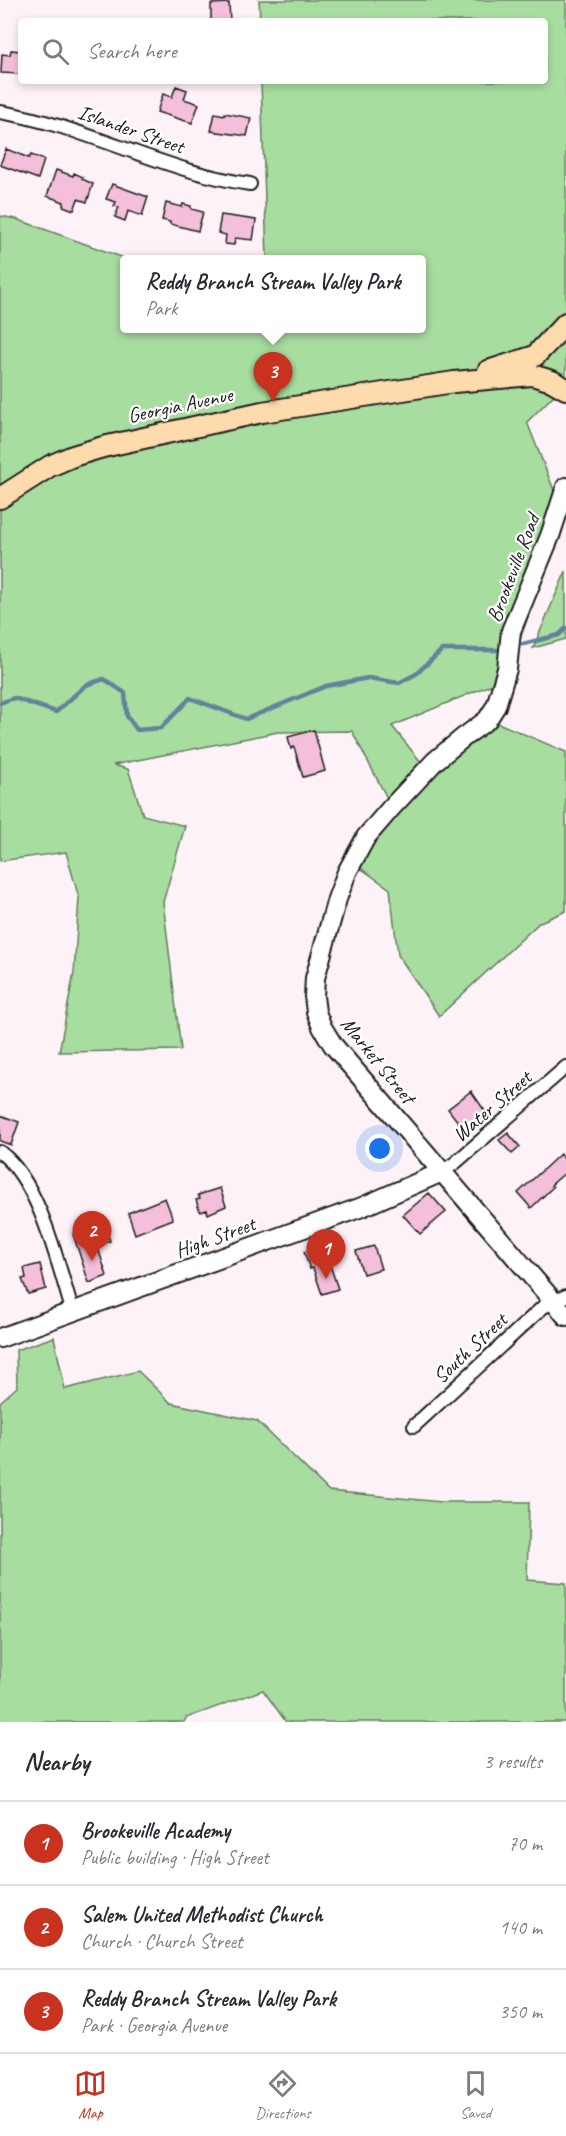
<!DOCTYPE html>
<html lang="en">
<head>
<meta charset="utf-8">
<style>
  :root { --surface:#fff; --page:#f7f7f7; --text:#2b2b33; --muted:#7c7c81; --line:#e1e1e2; --accent:#c8321e }
  body { margin:0; font-family:Caveat,sans-serif; background:var(--page); color:var(--text) }
  .you { position:absolute; left:380px; top:1149px; width:21px; height:21px; margin:-15px; border:4px solid #fff; border-radius:50%; background:#1a73e8; box-shadow:0 0 0 9px #1a73e833 }
  .badge { display:grid; place-items:center; width:39px; height:39px; border-radius:50%; background:var(--accent); color:#fff; font-size:20px; font-weight:700 }
  .pin { position:absolute; translate:-50% -50px; filter:drop-shadow(0 2px 3px #0008) }
  .pin::after { content:''; position:absolute; top:32px; width:21px; height:18px; background:inherit; clip-path:polygon(0 0,100% 0,50% 100%) }
  .popup { position:absolute; left:120px; top:255px; width:306px; height:78px; box-sizing:border-box; display:grid; place-content:center; border-radius:6px; background:var(--surface); filter:drop-shadow(0 2px 4px #0005); font-size:20px; white-space:nowrap; color:var(--muted) }
  .popup b { font-size:22px; color:var(--text) }
  .popup::after { content:''; position:absolute; left:50%; top:100%; margin-left:-12px; border:12px solid transparent; border-top-color:var(--surface) }
  .list { margin:0; padding:0; list-style:none }
  h2 { display:flex; justify-content:space-between; align-items:center; height:78px; margin:0; padding:0 24px; font-size:26px }
  h2 small { font-size:20px; font-weight:400; color:var(--muted) }
  .list li { display:grid; grid-template-columns:39px 1fr auto; gap:18px; align-items:center; box-sizing:border-box; height:84px; padding:0 24px; border-top:2px solid var(--line) }
  .list b { display:block; font-size:22px; white-space:nowrap }
  .list p { margin:0; font-size:20px; white-space:nowrap; color:var(--muted) }
  .list em { font-size:20px; font-style:normal; color:var(--muted) }
  .icon { flex:none; width:33px; height:33px; fill:none; stroke:currentColor; stroke-width:2; stroke-linecap:round; stroke-linejoin:round }
  .map { position:relative; flex:none; width:566px; height:1722px; overflow:hidden }
  .search { position:absolute; background:var(--surface); box-shadow:0 3px 9px #0003; left:18px; right:18px; top:18px; height:66px; display:flex; align-items:center; gap:15px; box-sizing:border-box; padding:0 21px; border-radius:6px; color:var(--muted); font-size:22px }
  .sheet { height:330px; background:var(--surface) }
  nav { display:flex; justify-content:space-around; align-items:center; box-sizing:border-box; height:84px; border-top:2px solid var(--line); background:var(--surface); font-size:16px; color:var(--muted) }
  nav a { display:grid; justify-items:center; gap:3px }
  nav .on { color:var(--accent) }
  .map>svg:first-child { display:block }
  .green { fill:#a8dda0; stroke:#627c5e; stroke-width:1.5 }
  .lines { fill:none; stroke-linecap:round; stroke-linejoin:round }
  .stream { stroke:#62839a; stroke-width:4.5 }
  .building { fill:#f4bfda; stroke:#1c1c1c; stroke-width:1.5 }
  .street-casing { stroke:#1c1c1c; stroke-width:16 }
  .secondary-casing { stroke:#1c1c1c; stroke-width:22 }
  .primary-casing { stroke:#1c1c1c; stroke-width:24 }
  .street { stroke:#fff; stroke-width:12 }
  .secondary { stroke:#fff; stroke-width:18 }
  .primary { stroke:#fedbac; stroke-width:20 }
  .labels { text-anchor:middle; stroke-width:4.5; stroke-linejoin:round; paint-order:stroke }
  .street-label { font-size:21px; fill:#1c1c1c; stroke:#fff }
</style>
</head>
<body>
<div class="map">
<svg width="566" height="1722" viewBox="0 0 566 1722">
  <rect width="100%" height="100%" fill="#fdf2f8"/>
  <filter id="ink" filterUnits="userSpaceOnUse"><feTurbulence type="fractalNoise" baseFrequency=".0167" numOctaves="2"/><feDisplacementMap in="SourceGraphic" scale="12" xChannelSelector="R" yChannelSelector="G"/><feConvolveMatrix kernelMatrix="1 2 1 2 8 2 1 2 1" color-interpolation-filters="sRGB"/></filter>
  <g filter="url(#ink)">
    <path class="green" d="M259,0H566V383L527,422L563,513L507,678L392,726L421,762L387,798L352,731L278,732L113,765L128,769L143,815L185,826L163,902L181,1050L59,1052L74,973L79,898L66,852L0,861V216L16,219L127,259L124,260V328H422V260L267,259L261,81H545V21H260Z
      M566,571V639L533,648Z
      M498,723L566,752V911L540,922L439,1016L398,955L390,889L359,867C389,813 445,756 498,723Z
      M54,1337L65,1389L138,1371L171,1403L257,1421L329,1491L441,1502H529L527,1580L566,1583V1722H286L263,1690L186,1718L184,1722H0V1402L17,1387L16,1350Z"/>
    <g class="lines">
      <path class="stream" d="M523,644L559,635L566,628
        M0,703L14,698L56,712L86,685L104,679L125,693L127,716L137,730L161,728L190,698L246,719L326,686L368,678L399,683L416,674L442,650H497"/>
    </g>
    <path class="building" d="M229,3L230,21H211V4Z
      M11,50L21,51V74L1,73L2,54L10,55Z
      M176,86L187,90L184,99L199,104L192,123L157,112L163,94L172,97Z
      M215,113L224,115L225,113L251,118L247,136L211,131Z
      M6,149L29,158L31,155L44,160L38,179L0,165Z
      M56,170L73,176L74,173L83,177L82,179L93,184L87,202L78,199L74,210L63,206L64,202L47,196Z
      M112,184L148,197L142,216L128,211L125,221L115,217L119,207L114,206L116,202L106,199Z
      M166,203L182,207L183,204L191,206V209L203,212L198,231L170,224V222L162,220Z
      M221,215L256,220L253,240L235,238L234,245L225,244L226,235L218,233Z
      M314,730L325,771L303,777L294,747L291,749L288,737Z
      M471,1091L487,1114L465,1131L448,1109Z
      M0,1115L19,1122L11,1145L0,1141Z
      M508,1133L520,1147L512,1154L499,1140Z
      M560,1154L566,1161V1172L551,1185L553,1187L531,1208L518,1193Z
      M220,1188L226,1206L208,1214L207,1210L200,1212L196,1200L200,1199L198,1195Z
      M429,1193L446,1212L420,1234L403,1215Z
      M165,1198L173,1219L135,1234L128,1213Z
      M104,1224L110,1241L97,1245L107,1276L89,1283L73,1234Z
      M327,1244L333,1261L329,1262L338,1289L322,1294L313,1268L310,1269L304,1252Z
      M374,1246L381,1269L363,1274L356,1251Z
      M40,1264L46,1289L28,1294L22,1279L26,1278L24,1268Z"/>
    <g class="lines">
      <g class="street-casing">
        <path id="street" d="M0,112C86,126 164,172 250,184
          M0,1152C40,1182 58,1265 73,1313
          M442,1172L455,1163L566,1067
          M414,1426L543,1307L566,1296"/>
      </g>
      <g class="secondary-casing">
        <path id="secondary" d="M566,487L550,536L511,631L507,669L496,706L487,720L464,737L435,761L391,808L366,837L347,872L337,899L315,978L314,996L316,1012L322,1027L333,1045L566,1316
          M0,1338L362,1207L442,1172"/>
      </g>
      <g class="primary-casing">
        <path id="primary" d="M488,371L535,356L566,323
          M0,498L50,466L73,456L103,447L262,412L454,382L532,375L552,381L566,389"/>
      </g>
      <use href="#street" class="street"/>
      <use href="#secondary" class="secondary"/>
      <use href="#primary" class="primary"/>
    </g>
  </g>
  <g class="labels">
    <g class="street-label">
      <text transform="translate(131 129) rotate(19)" y="7">Islander Street</text>
      <text transform="translate(180 405) rotate(-12)" y="7">Georgia Avenue</text>
      <text transform="translate(513 568) rotate(-69)" y="7">Brookeville Road</text>
      <text transform="translate(378 1060) rotate(51)" y="7">Market Street</text>
      <text transform="translate(492 1106) rotate(-41)" y="7">Water Street</text>
      <text transform="translate(215 1237) rotate(-20)" y="7">High Street</text>
      <text transform="translate(470 1348) rotate(-43)" y="7">South Street</text>
    </g>
  </g>
</svg>
<div class="you"></div>
<div class="pin badge" style="left:326px;top:1279px">1</div>
<div class="pin badge" style="left:92px;top:1261px">2</div>
<div class="pin badge" style="left:273px;top:402px">3</div>
<div class="popup"><b>Reddy Branch Stream Valley Park</b>Park</div>
<div class="search"><svg class="icon" aria-label="search" viewBox="0 0 24 24"><circle cx="10" cy="10" r="6"/><path d="M15 15l6 6"/></svg>Search here</div>
</div>
<section class="sheet">
<h2>Nearby<small>3 results</small></h2>
<ul class="list">
<li><span class="badge">1</span><div><b>Brookeville Academy</b><p>Public building · High Street</p></div><em>70 m</em></li>
<li><span class="badge">2</span><div><b>Salem United Methodist Church</b><p>Church · Church Street</p></div><em>140 m</em></li>
<li><span class="badge">3</span><div><b>Reddy Branch Stream Valley Park</b><p>Park · Georgia Avenue</p></div><em>350 m</em></li>
</ul>
</section>
<nav>
<a class="on"><svg class="icon" aria-label="map" viewBox="0 0 24 24"><path d="M3 6l6-2 6 2 6-2v14l-6 2-6-2-6 2zM9 4v14M15 6v14"/></svg>Map</a>
<a><svg class="icon" aria-label="directions" viewBox="0 0 24 24"><path d="M12 3l9 9-9 9-9-9zM9 14v-3h6M13 9l2 2-2 2"/></svg>Directions</a>
<a><svg class="icon" aria-label="saved" viewBox="0 0 24 24"><path d="M7 4h10v16l-5-4-5 4z"/></svg>Saved</a>
</nav>
</body>
</html>
